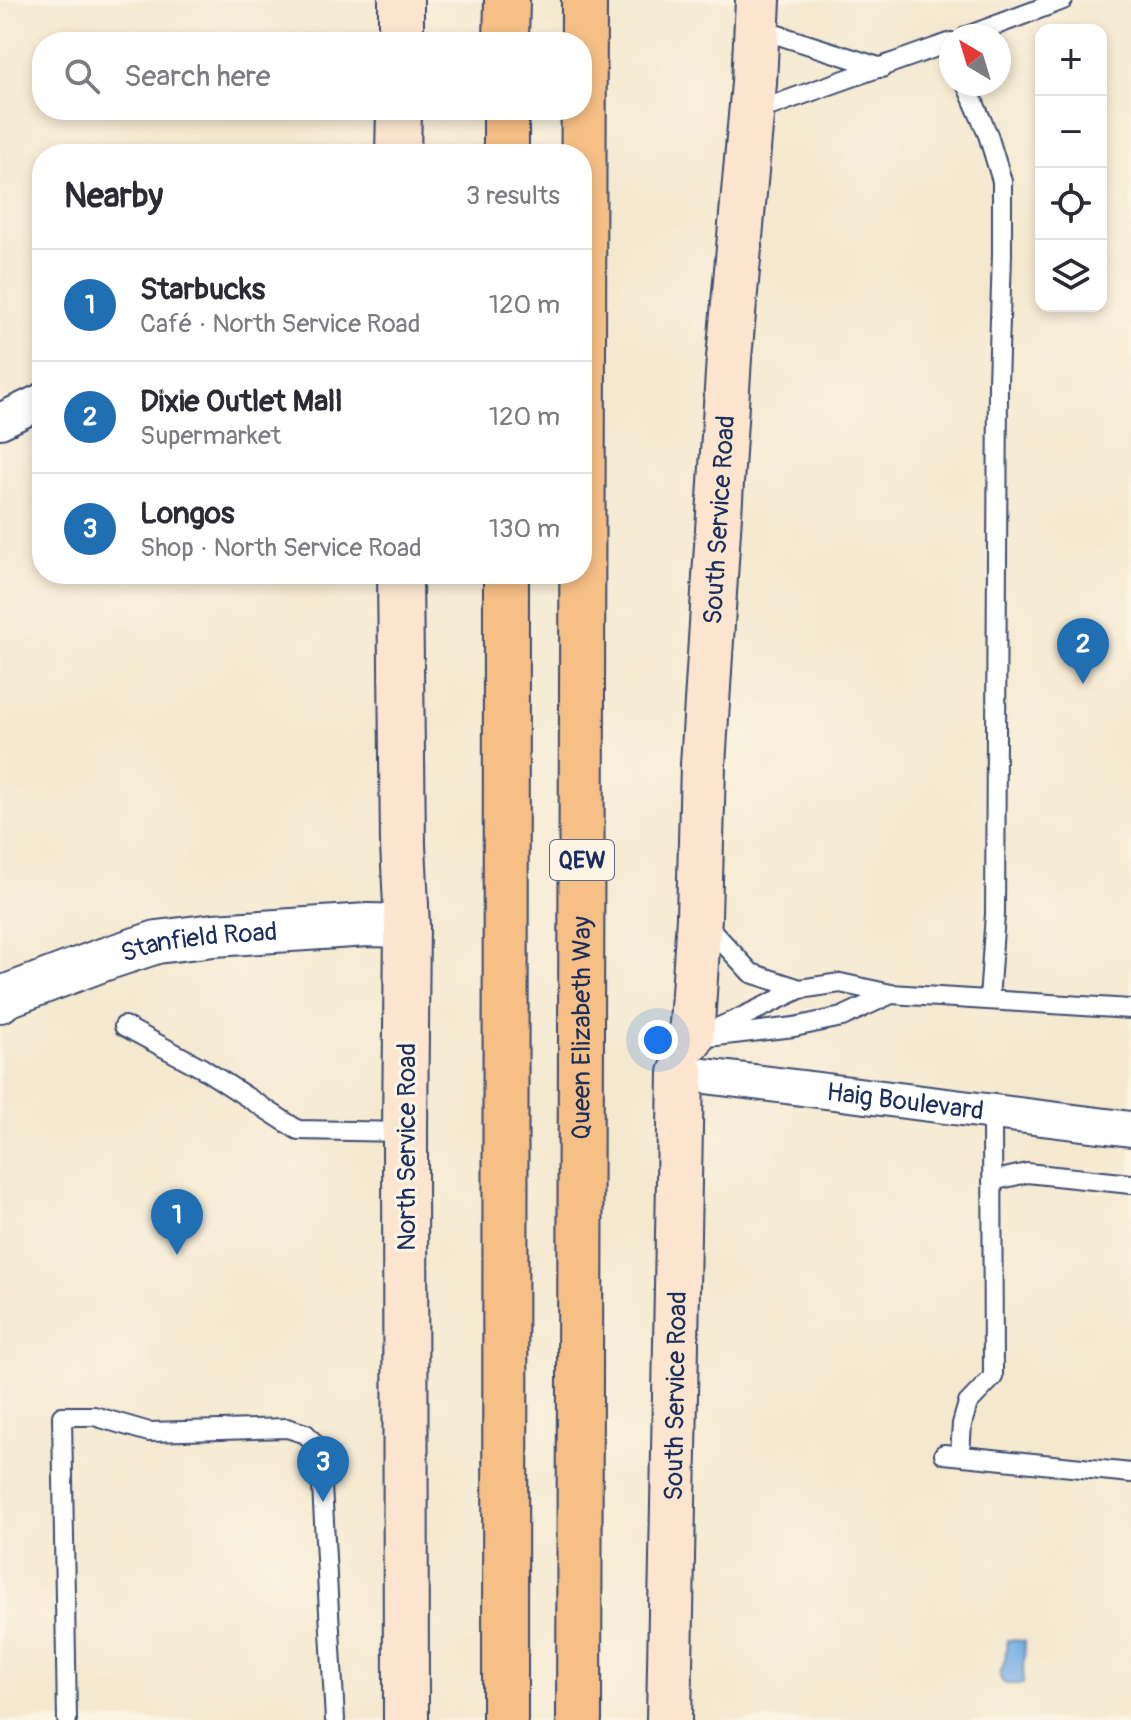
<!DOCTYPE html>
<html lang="en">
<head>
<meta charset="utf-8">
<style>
  :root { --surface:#fff; --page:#f7f7f7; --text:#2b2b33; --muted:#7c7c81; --line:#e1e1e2; --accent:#1f6fb2 }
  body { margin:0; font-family:Pangolin,sans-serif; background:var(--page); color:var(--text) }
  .controls { position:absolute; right:24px; top:24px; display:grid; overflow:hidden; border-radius:16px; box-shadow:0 4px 12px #0003 }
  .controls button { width:72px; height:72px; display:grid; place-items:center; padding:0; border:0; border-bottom:2px solid var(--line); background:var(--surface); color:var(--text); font:40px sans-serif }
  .compass { position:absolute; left:939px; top:24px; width:72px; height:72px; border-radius:50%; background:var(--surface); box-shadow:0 4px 12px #0003; rotate:322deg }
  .you { position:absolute; left:658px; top:1040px; width:28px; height:28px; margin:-20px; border:6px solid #fff; border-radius:50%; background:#1a73e8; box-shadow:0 0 0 12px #1a73e833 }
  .badge { display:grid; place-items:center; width:52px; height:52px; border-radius:50%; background:var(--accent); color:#fff; font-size:26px; font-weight:700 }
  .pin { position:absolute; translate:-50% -66px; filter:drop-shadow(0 2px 4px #0008) }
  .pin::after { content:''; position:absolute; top:42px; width:28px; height:24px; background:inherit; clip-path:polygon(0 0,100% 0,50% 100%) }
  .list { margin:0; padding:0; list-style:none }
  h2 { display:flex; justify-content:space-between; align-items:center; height:104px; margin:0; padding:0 32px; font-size:34px }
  h2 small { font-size:26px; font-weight:400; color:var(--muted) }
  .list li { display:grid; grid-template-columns:52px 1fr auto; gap:24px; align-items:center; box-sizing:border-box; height:112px; padding:0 32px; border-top:2px solid var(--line) }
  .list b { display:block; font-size:30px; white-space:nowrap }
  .list p { margin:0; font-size:26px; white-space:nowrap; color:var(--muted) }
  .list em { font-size:26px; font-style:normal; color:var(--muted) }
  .icon { flex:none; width:44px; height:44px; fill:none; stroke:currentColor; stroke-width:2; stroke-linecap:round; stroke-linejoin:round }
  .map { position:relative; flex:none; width:1131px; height:1720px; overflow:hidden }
  .search { position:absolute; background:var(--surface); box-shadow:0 4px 12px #0003; left:32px; top:32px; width:560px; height:88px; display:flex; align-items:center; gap:20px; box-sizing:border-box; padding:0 28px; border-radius:32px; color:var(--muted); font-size:30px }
  .panel { position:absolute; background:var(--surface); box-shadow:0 4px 12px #0003; left:32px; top:144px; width:560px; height:440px; border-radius:32px }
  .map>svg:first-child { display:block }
  .water { fill:#73afe4; stroke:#476fa1; stroke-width:2 }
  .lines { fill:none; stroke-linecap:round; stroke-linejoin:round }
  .service-casing { stroke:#3c4b6f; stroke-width:22 }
  .minor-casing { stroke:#3c4b6f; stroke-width:38 }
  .tertiary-casing { stroke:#3c4b6f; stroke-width:46 }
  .secondary-casing { stroke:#3c4b6f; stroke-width:48 }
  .motorway-casing { stroke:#3c4b6f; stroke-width:48 }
  .service { stroke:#fff; stroke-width:18 }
  .minor { stroke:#fff; stroke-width:34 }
  .tertiary { stroke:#fff; stroke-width:42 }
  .secondary { stroke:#fbe5cf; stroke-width:44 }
  .motorway { stroke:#f5bf86; stroke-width:44 }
  .labels { text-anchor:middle; stroke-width:6; stroke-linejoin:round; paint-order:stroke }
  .shield { fill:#fcf5e5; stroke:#5e6a86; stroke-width:2 }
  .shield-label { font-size:24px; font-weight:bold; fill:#1b2f5e }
  .street-label { font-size:26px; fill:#1b2f5e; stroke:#fcf5e5 }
</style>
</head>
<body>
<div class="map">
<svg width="1131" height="1720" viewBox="0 0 1131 1720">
  <rect width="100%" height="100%" fill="#fcf5e5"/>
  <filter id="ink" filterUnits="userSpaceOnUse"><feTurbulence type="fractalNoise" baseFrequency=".0125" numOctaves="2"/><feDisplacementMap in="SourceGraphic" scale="16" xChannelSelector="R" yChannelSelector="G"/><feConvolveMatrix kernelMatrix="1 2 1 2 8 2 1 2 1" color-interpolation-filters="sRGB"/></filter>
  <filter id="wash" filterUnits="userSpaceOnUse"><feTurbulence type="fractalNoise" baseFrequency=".006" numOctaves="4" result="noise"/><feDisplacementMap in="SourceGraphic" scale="32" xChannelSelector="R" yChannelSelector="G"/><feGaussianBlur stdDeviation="1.8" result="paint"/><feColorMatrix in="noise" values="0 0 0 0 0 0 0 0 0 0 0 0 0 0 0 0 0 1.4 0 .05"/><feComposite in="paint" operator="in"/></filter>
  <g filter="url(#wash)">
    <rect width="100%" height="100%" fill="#f4e8cf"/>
    <path class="water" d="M1007,1640L1025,1641L1023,1684H1005C995,1674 1002,1672 1005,1660C1006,1654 1006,1647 1007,1640Z"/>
  </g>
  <g filter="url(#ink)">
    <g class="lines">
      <g class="service-casing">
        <path id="service" d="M756,28L882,68
          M967,36L1063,0
          M966,84L988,135L1002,181V255L998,383L995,914L989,1000
          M754,112L951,42
          M704,922L751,973L800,989L840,983L891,994L1131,1009
          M124,1026L202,1068L298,1130L405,1132
          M712,1030L740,1018L800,989
          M691,1039L794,1027L842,1017L891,994
          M992,1181L1027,1173L1131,1184
          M944,1454L1131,1473
          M960,1454L962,1424L968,1403L993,1377L992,1113
          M67,1720L62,1416H94L149,1432L287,1428L306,1434L320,1450L335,1720"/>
      </g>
      <g class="minor-casing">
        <g id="minor">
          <path d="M0,421L42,401"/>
          <path id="s1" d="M681,1073L1131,1129"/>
        </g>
      </g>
      <g class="tertiary-casing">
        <g id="tertiary">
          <path id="s2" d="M0,1001L4,997L102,960L157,942L214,935L368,925L407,926"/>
        </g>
      </g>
      <g class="secondary-casing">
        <g id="secondary">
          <path d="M401,42V0"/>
          <path d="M398,154L399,110"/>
          <path d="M400,574L403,845L407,926L405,1132L406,1720"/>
          <path id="s3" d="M691,1039L699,917L703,765L729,358L754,83L758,0"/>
          <path id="s4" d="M669,1720L681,1073"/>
        </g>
      </g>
      <g class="motorway-casing">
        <g id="motorway">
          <path d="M506,42L507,0"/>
          <path d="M506,154V110"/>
          <path d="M505,1720L506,574"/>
          <path id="s5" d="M579,1720L584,0"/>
        </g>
      </g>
      <use href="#service" class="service"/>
      <use href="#minor" class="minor"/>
      <use href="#tertiary" class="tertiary"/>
      <use href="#secondary" class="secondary"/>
      <use href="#motorway" class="motorway"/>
    </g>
  </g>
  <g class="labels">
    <rect class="shield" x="550" y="840" width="64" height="40" rx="6"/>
    <g class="shield-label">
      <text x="582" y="868">QEW</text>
    </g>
    <g class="street-label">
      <text dy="9" stroke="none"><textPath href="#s3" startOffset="520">South Service Road</textPath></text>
      <text dy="9" stroke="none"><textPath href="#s2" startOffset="210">Stanfield Road</textPath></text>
      <text dy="9" stroke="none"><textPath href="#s5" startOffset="692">Queen Elizabeth Way</textPath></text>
      <text dy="9" stroke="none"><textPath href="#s1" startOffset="226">Haig Boulevard</textPath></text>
      <text transform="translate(406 1147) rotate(-90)" y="9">North Service Road</text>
      <text dy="9" stroke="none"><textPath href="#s4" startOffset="324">South Service Road</textPath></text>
    </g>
  </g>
</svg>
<div class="controls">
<button>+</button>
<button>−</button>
<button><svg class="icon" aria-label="locate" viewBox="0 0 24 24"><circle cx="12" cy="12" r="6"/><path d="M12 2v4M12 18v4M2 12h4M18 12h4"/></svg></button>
<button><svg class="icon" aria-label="layers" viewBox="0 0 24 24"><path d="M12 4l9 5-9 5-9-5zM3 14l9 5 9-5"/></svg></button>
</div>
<svg class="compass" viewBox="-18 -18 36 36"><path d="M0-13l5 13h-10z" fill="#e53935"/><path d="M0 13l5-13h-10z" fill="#7c7c81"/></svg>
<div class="you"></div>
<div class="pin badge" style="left:177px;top:1255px">1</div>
<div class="pin badge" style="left:1083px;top:684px">2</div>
<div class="pin badge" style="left:323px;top:1502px">3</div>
<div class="search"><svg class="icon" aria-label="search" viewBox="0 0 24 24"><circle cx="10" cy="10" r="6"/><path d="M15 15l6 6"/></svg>Search here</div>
<section class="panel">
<h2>Nearby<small>3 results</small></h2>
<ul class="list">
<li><span class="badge">1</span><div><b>Starbucks</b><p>Café · North Service Road</p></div><em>120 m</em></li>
<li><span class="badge">2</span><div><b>Dixie Outlet Mall</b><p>Supermarket</p></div><em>120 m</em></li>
<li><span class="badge">3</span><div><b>Longos</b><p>Shop · North Service Road</p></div><em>130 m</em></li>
</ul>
</section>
</div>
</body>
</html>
